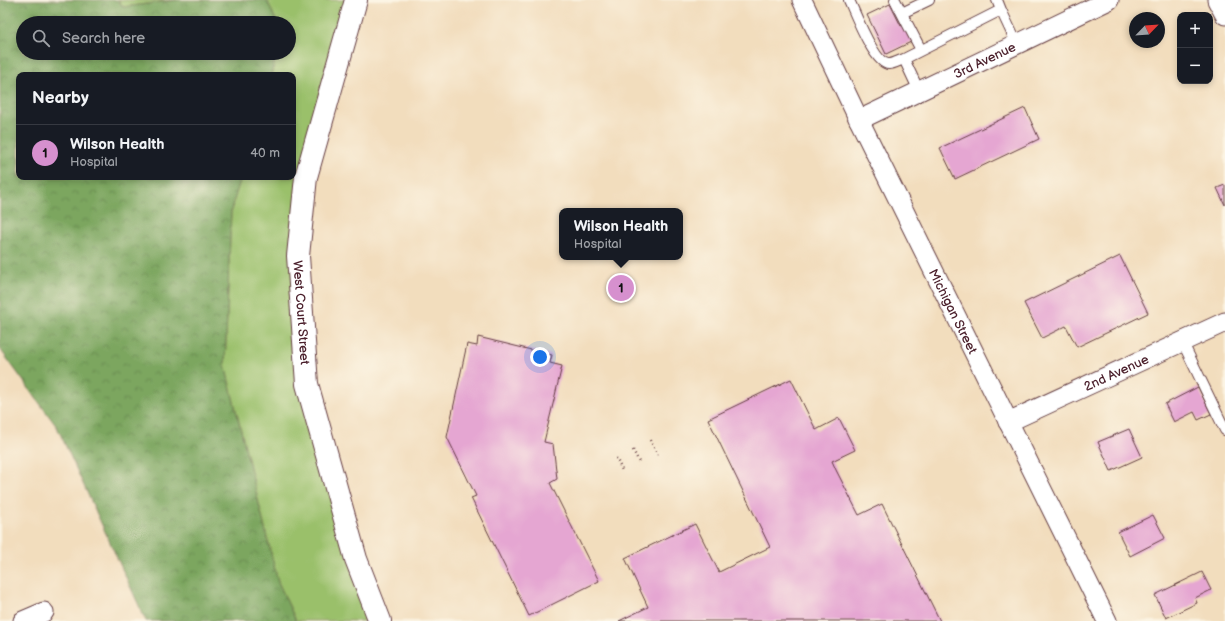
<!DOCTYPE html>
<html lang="en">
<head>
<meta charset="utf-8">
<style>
  :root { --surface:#171b24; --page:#20242c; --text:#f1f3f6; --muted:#9ea1a6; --line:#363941; --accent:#d690ce }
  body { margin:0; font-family:"Balsamiq Sans",sans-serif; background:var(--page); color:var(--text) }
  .controls { position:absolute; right:12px; top:12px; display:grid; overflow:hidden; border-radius:8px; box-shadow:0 2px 6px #0003 }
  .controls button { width:36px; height:36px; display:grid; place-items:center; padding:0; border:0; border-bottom:1px solid var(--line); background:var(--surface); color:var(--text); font:20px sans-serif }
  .compass { position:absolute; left:1129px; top:12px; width:36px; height:36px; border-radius:50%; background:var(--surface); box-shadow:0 2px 6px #0003; rotate:65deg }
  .you { position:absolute; left:540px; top:357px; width:14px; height:14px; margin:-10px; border:3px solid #fff; border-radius:50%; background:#1a73e8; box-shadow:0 0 0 6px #1a73e833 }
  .badge { display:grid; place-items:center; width:26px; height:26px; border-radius:50%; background:var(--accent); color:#111; font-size:13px; font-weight:700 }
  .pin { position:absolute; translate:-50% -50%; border:2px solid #fff; box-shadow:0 1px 4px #0006 }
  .popup { position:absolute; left:559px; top:208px; width:124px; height:52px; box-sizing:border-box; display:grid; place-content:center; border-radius:8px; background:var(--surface); filter:drop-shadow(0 1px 3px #0005); font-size:13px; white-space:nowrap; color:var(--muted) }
  .popup b { font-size:15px; color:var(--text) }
  .popup::after { content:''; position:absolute; left:50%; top:100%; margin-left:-8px; border:8px solid transparent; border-top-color:var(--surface) }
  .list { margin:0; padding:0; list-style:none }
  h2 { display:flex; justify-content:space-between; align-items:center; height:52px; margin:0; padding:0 16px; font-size:17px }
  h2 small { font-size:13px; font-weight:400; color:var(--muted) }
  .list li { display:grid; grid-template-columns:26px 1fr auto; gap:12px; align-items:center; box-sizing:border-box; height:56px; padding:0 16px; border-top:1px solid var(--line) }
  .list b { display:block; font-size:15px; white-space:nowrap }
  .list p { margin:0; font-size:13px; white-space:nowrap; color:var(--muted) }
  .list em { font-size:13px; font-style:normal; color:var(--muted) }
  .icon { flex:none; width:22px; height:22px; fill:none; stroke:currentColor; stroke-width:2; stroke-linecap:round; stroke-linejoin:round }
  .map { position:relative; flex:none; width:1225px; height:621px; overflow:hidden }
  .search { position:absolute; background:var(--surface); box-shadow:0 2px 6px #0003; left:16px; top:16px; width:280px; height:44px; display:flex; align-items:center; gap:10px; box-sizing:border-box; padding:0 14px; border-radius:22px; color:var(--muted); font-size:15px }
  .panel { position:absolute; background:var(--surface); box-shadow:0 2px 6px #0003; left:16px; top:72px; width:280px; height:108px; border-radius:8px }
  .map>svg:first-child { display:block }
  .green { fill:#9ac06b; stroke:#72704b }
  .forest { fill:url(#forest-crowns); stroke:#626245 }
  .building { fill:#e5a6d2 }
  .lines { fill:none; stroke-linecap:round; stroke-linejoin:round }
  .lane-casing { stroke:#633c41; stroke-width:12 }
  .street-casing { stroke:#633c41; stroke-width:21 }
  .secondary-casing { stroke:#633c41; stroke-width:24 }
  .path { stroke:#633c41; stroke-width:2.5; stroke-dasharray:1 3; stroke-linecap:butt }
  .lane { stroke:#fff; stroke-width:10 }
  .street { stroke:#fff; stroke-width:19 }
  .secondary { stroke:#fff; stroke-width:22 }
  .labels { text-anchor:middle; stroke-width:4; stroke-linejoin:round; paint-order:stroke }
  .street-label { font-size:13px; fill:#4a1f2b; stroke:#fcf5e5 }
</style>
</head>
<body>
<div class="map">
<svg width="1225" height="621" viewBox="0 0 1225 621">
  <defs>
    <pattern id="forest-crowns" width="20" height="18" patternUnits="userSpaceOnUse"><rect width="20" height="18" fill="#7ba65f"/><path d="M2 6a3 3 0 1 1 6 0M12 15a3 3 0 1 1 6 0" fill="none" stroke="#67874f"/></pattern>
  </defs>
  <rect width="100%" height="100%" fill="#fcf5e5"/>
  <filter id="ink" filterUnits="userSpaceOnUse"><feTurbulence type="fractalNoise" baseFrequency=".025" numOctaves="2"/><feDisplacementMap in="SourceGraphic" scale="8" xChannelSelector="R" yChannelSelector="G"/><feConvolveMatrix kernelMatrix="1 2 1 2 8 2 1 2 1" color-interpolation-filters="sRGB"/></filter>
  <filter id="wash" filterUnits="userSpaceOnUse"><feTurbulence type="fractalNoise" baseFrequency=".012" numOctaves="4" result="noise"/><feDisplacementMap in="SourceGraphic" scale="16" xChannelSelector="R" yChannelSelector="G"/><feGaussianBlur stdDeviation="0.9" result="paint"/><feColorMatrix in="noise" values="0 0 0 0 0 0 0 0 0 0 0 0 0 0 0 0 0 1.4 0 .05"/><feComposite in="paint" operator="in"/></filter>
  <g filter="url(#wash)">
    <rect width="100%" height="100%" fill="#f2ddbd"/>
    <path class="green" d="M118,0H177L123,7Z
      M267,0H356L306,177L307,384L380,621H296L278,582L225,365L231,210L241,177H293V75H271L277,53H289V23H277Z"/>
    <path class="forest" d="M0,0H118L123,7L177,0H267L277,23H23V53H277L271,75H19V177H241L231,210L225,365L278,582L296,621H146L57,427L0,349Z"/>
    <g id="blocks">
      <path class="building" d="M890,4L901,26L905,24L913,41L886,54L867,15Z
        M1025,108L1039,139L955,179L940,148Z
        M1225,185V205L1217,188Z
        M1120,256L1148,313L1077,347L1066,326L1042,338L1024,303Z
        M478,337L552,355L550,363L562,366L544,442L553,444L557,479L550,483L599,581L529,616L471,498L476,496L447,437L467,344L477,346Z
        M791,379L816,430L839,418L855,450L832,461L836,470L859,515L882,504L940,621H619L648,607L625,558L695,524L719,572L770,547L708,419Z
        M1198,387L1211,414L1198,420L1194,412L1174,422L1165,404Z
        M1129,429L1142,457L1111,471L1098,442Z
        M1153,515L1165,538L1130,556L1118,532Z
        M1202,572L1211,590L1195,598L1197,603L1166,618L1155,595Z"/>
    </g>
  </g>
  <g filter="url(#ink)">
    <use href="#blocks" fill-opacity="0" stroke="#633c41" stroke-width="1"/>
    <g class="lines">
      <g class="lane-casing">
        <path id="lane" d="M849,0C855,13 875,65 889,64C894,64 900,60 904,59
          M895,0L921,50
          M997,0L1001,10
          M902,13L929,0
          M919,91L904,59L1001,10L1017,44
          M1182,341L1225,430"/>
      </g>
      <g class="street-casing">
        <g id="street">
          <path id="s1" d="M802,0L859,120L1107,621"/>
          <path d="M1217,0L1225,15"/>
          <path id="s2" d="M859,120L1109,0"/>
          <path id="s3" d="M1008,422L1225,322"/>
          <path d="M23,621L44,612"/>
        </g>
      </g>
      <g class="secondary-casing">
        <g id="secondary">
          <path id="s4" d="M356,0L306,177L298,256L307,384L356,559L380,621"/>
        </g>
      </g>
      <path class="path" d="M650,440L658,455
        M633,450L640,464
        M616,458L623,472"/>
      <use href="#lane" class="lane"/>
      <use href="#street" class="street"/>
      <use href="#secondary" class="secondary"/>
    </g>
  </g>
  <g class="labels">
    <g class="street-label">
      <text dy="5" stroke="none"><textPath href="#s2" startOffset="139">3rd Avenue</textPath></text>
      <text dy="5" stroke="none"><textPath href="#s1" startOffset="346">Michigan Street</textPath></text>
      <text dy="5" stroke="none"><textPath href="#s4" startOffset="320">West Court Street</textPath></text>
      <text dy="5" stroke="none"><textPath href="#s3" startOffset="119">2nd Avenue</textPath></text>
    </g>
  </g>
</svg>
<div class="controls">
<button>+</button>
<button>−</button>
</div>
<svg class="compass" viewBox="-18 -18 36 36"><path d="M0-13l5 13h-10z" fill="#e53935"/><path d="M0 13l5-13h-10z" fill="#9ea1a6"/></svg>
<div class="you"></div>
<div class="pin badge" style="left:621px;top:288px">1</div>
<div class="popup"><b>Wilson Health</b>Hospital</div>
<div class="search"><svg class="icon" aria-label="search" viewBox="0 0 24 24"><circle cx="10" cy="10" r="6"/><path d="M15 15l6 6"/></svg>Search here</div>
<section class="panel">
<h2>Nearby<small></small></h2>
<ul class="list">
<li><span class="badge">1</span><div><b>Wilson Health</b><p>Hospital</p></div><em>40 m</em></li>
</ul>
</section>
</div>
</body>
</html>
